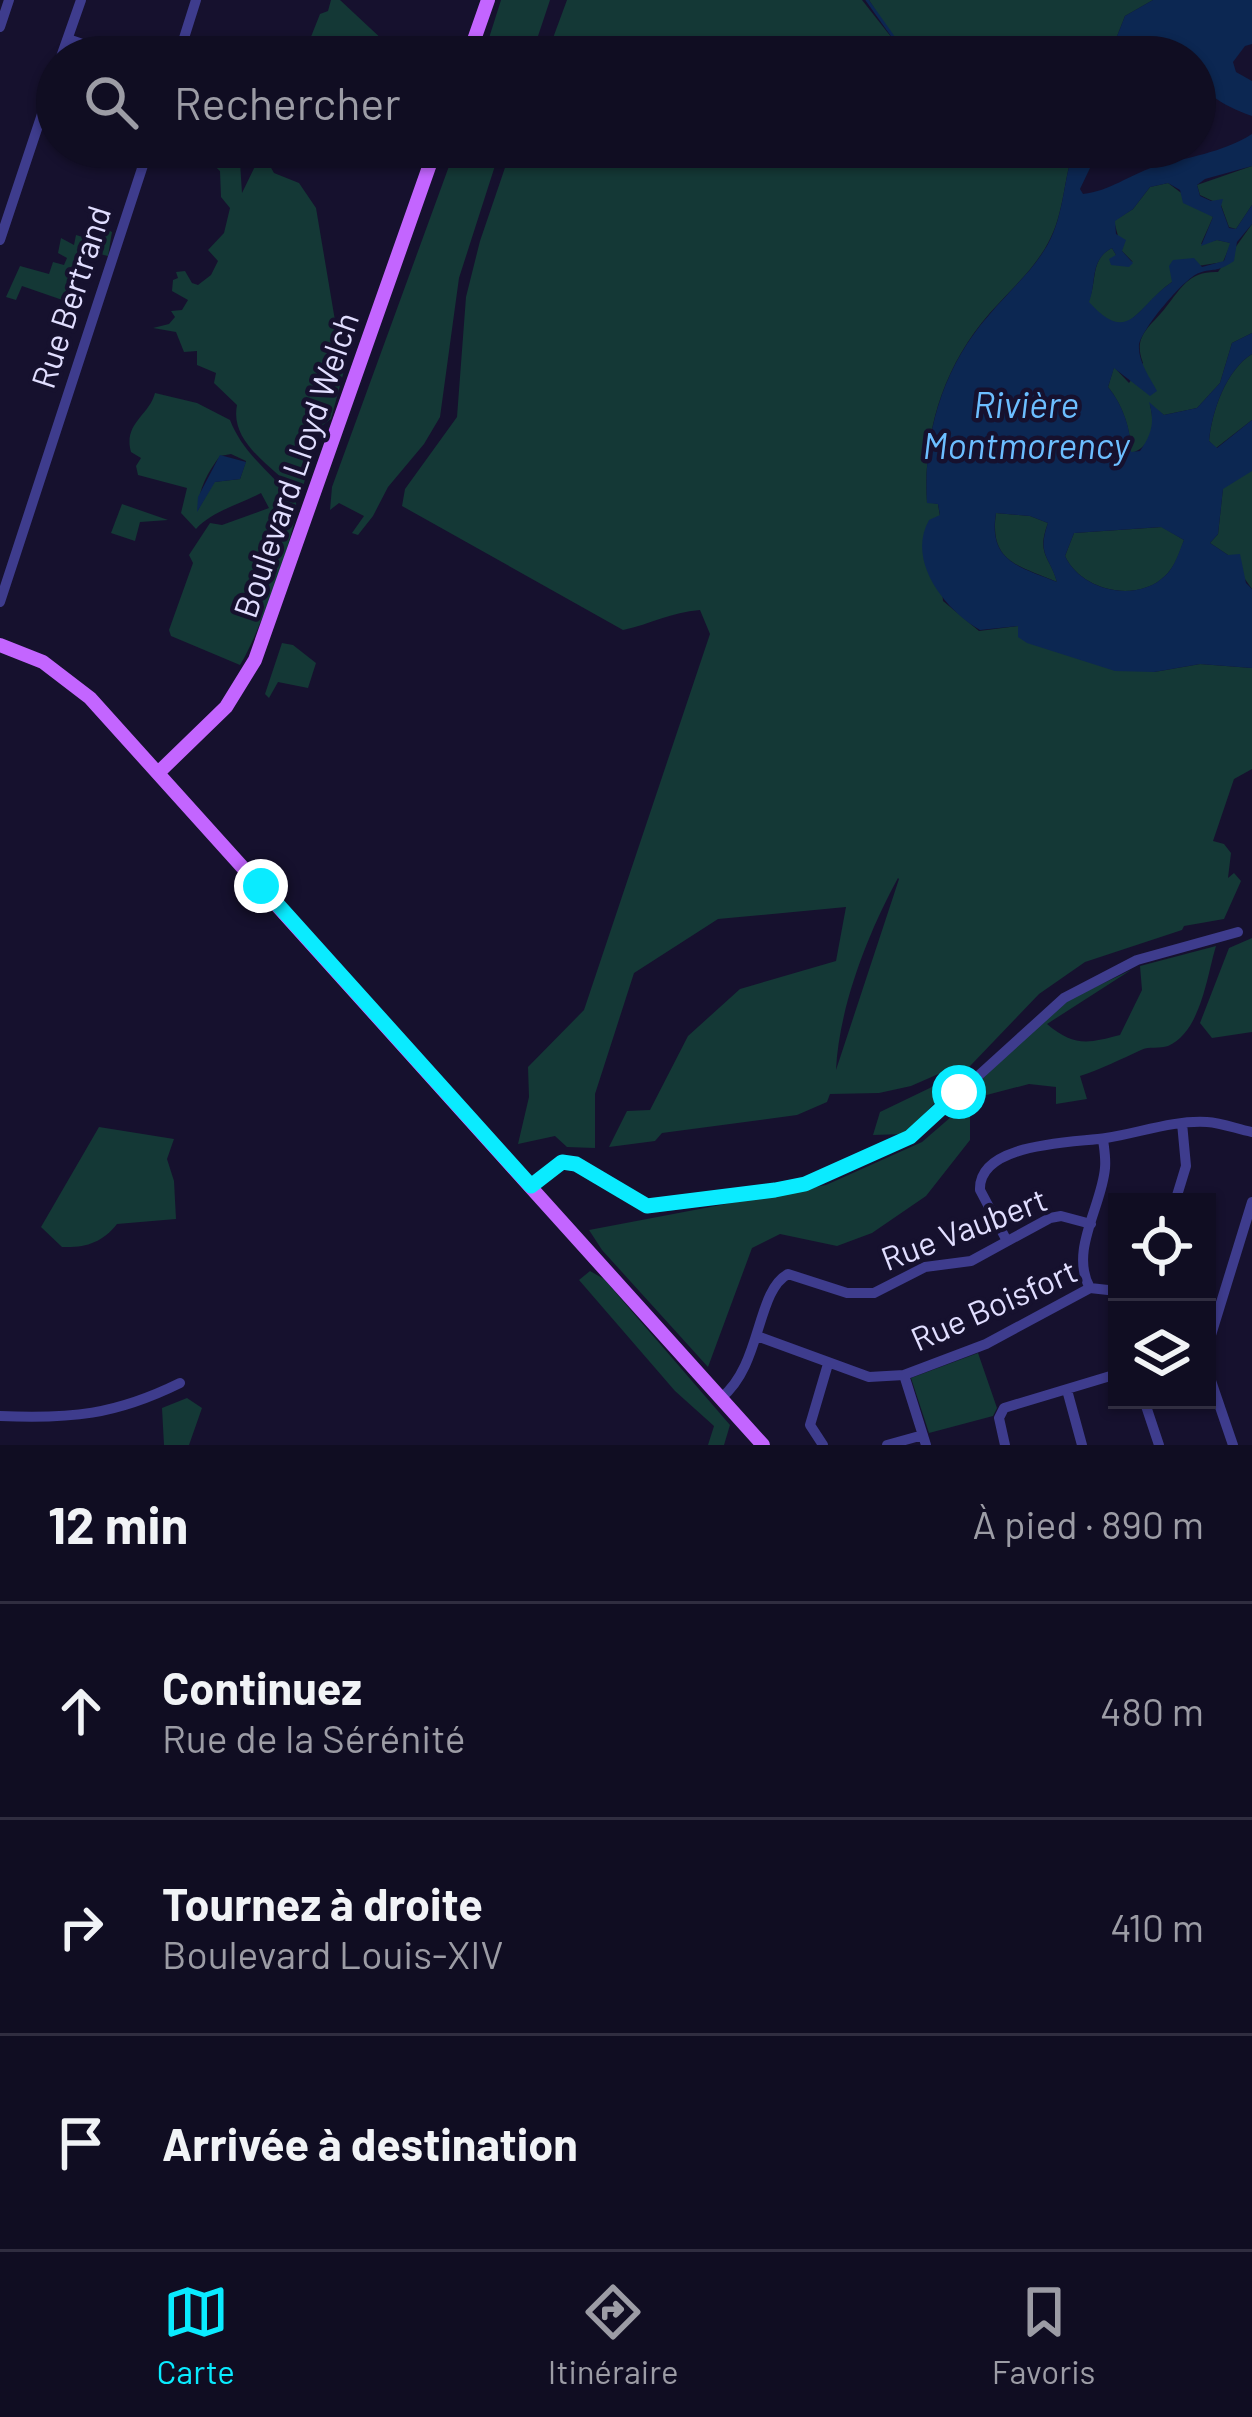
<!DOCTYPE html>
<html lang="fr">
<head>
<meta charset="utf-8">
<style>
  :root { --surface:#100d22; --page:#19162a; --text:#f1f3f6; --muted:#9c9ca5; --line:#302d40; --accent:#0aebff }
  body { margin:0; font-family:Barlow,sans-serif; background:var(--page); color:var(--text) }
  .controls { position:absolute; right:36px; bottom:36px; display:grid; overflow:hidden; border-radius:0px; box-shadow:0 3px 9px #0004 }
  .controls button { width:108px; height:108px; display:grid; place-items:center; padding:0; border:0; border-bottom:3px solid var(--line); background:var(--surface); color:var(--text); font:60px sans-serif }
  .stop { position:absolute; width:36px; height:36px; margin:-27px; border:9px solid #0aebff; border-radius:50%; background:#fff }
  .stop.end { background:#0aebff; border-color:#fff; box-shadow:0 3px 12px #0008 }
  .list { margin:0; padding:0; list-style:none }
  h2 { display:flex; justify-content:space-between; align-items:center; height:156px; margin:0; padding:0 48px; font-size:51px }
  h2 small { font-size:39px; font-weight:400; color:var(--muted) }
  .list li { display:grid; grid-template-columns:78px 1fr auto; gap:36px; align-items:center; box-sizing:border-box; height:216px; padding:0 48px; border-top:3px solid var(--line) }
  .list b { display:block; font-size:45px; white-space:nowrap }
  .list p { margin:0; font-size:39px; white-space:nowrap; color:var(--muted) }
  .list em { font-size:39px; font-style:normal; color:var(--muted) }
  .icon { flex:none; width:66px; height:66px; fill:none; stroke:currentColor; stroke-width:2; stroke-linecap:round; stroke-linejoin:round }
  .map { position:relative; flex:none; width:1252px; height:1445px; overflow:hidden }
  .search { position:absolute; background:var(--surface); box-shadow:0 3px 9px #0004; left:36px; right:36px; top:36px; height:132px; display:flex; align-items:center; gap:30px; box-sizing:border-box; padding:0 42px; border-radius:66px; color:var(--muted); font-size:45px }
  .sheet { height:804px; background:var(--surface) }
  nav { display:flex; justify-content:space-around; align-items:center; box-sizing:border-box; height:168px; border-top:3px solid var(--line); background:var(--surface); font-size:33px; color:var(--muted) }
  nav a { display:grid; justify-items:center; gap:6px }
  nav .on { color:var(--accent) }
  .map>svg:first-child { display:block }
  .green { fill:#143836; fill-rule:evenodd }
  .water { fill:#0c2752; fill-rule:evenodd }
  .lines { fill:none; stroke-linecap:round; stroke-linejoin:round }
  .stream { stroke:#0c2752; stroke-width:3 }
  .minor { stroke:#3e3c8d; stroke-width:10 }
  .major { stroke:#c365ff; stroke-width:14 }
  .route { stroke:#0aebff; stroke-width:15 }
  .labels { text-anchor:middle; stroke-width:9; stroke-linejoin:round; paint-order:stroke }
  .street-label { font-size:33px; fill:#e1deff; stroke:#16112e }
  .water-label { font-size:36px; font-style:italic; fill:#6cbeff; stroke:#16112e }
</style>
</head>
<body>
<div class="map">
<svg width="1252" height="1445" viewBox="0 0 1252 1445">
  <rect width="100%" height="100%" fill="#16112e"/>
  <path class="green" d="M331,0H340L401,57H303L320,14L328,11Z
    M501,0H550L531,57H483Z
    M567,0H862L899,47L869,0H1153L1125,16L1109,57H546Z
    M198,147H239L242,193L262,152L274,173L299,183L316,208L340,350H347L348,356L331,419L320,427L300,497C278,468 229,446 237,405L214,383L216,373L197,365V351L184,352L176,332L153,328L169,324L175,317L171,311L182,310L188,300L172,291L173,280L178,278L176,272L185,271L192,283L198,285L211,275L218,261L208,250L224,233L230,208L221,197L220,171L205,157H199Z
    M456,147H501L459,278L440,417L424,444L388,487L373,516L358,535L352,533L364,516L339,503L330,510L332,487Z
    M512,147H1075C1063,178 1065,213 1048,243C1033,271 1009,291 989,314C943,367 923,433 927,502L938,504L940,516L935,519L943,601L979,631L1018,626L1020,631L1154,672L1200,664L1252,668V769L1234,779L1213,841L1224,844L1231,853L1228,878L1234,873L1241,881L1224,919L1184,926L1182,930L1085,962L1039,994L905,1134L873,1135L880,1112L934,1086L943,1072L911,1086L879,1093L830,1094L827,1102L797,1115L662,1133L655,1141L609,1147L627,1111L650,1110L688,1036L740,989L836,961L846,907L718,919L634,973L595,1094V1148L567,1147L555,1136L518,1144L529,1097L528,1067L584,1010L710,634L700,610C671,612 651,624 623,630L402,506L405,489L457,417L466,297L480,241ZM898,878L899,879L836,1070C839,1007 868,933 898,878Z
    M1252,166V205L1236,229L1229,227L1221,205L1200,195L1197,185Z
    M1168,183L1213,217L1201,244L1217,240L1231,243L1223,262L1172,270V282C1154,294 1142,314 1123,325L1108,322L1088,302C1098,283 1089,259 1112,248L1116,255L1133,262L1122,251L1114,221L1133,209L1150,187Z
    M1252,224V333L1232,343L1220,383L1197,408L1164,415L1150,405C1155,423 1153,447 1131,453C1131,430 1123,405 1108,387L1114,367L1129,383L1143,363C1132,335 1151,327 1166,307C1182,287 1189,271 1218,272Z
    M106,229L112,232L108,256L83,250L86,271L75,275L71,284L82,289L74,304L22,286L16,300L6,297L20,266L49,274L53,262L64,265L67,258L58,253L61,238L74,245L76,235L103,243Z
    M1252,354V420L1216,448L1209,441C1212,411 1226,370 1252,354Z
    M155,393L197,403L230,420C243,454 273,475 296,502C299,529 256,641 240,665L171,636L169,630L193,563L189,555L210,523L222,525L269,508L261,493C239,505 212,511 196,529L181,513L187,488L138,475L136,466L141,458L131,452C123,423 149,416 155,393ZM231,454L246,461L240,479L214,482L198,510C198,489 208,472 220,456Z
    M1252,442V589L1228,555L1210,543L1218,534L1223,488Z
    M122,504L168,520L140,522L135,541L111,533Z
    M996,513L1030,516L1048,523C1036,555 1050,556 1057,582C1019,565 989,563 996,513Z
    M1162,527L1184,540C1180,552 1175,566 1166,575C1138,604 1081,591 1065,556L1074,533Z
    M282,643L293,645L316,663L308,688L278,682L269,698L265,694Z
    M1252,938V1032L1212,1038L1200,1023L1229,948Z
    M1216,946C1207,975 1201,1032 1168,1046C1160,1049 1149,1046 1141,1050C1121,1059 1102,1069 1080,1076L1087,1099L1056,1104V1087L1029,1084L979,1097L967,1093L1064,1002L1131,970L1047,1024C1073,1046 1087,1044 1120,1035L1142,990L1140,966Z
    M959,1110L970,1112V1140L926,1196L872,1233L837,1246L780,1234L752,1248L708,1367L602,1250L589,1230L826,1185L922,1142Z
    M99,1127L174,1139L167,1159L174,1181L176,1219L117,1224C102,1243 85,1248 62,1247L41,1227Z
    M590,1271L604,1279L730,1425L724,1445H708L714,1426L675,1391L579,1280Z
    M978,1353L997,1408L993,1416L929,1433L911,1378Z
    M187,1398L202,1408L189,1445H164L162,1408Z"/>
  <path class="water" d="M1153,0H1252V44L1245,46L1233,62L1236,72L1252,81V116C1222,105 1195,92 1195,57H1163L1149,50L1137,57H1109L1125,16Z
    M1252,134V166L1205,179L1197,185L1200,196L1211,201L1223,199L1221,206L1229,228L1236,229L1252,205V224L1237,242L1234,261C1214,274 1215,267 1199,273C1184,278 1139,332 1139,346C1138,361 1150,378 1157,391L1150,396L1114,368L1108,387C1123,405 1131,429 1131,452L1140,451C1152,434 1155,422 1149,402L1164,415L1197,408L1220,383L1232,343L1252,333V354C1226,370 1212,411 1209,441L1217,448L1252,420V471L1223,489L1218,534L1210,543L1228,555L1240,554L1246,583L1252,589V668L1200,664L1154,672L1115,671L1027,643L1018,637V626L980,630C945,610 906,561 929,520L940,515L938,504L927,503C923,434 943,367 989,315C1009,291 1033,271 1048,244C1065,213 1063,178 1075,147H1100L1080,189L1083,194C1110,191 1129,175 1154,167C1187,157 1222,153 1252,134ZM1168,183L1180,190L1183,203L1213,217L1201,246L1217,240L1230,243L1224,261L1202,267L1194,258L1173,260L1169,266L1172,282C1135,307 1130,347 1089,302C1097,283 1089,260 1112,248L1116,255L1109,259L1111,265L1129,267L1133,263L1122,251L1126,240L1116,234L1115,221L1133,209L1150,187ZM996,513L1030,516L1048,523C1037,555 1049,555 1057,582C1019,567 988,561 996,513ZM1161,527L1184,540C1179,552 1175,566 1166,575C1137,604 1081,591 1065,556L1074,533Z
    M220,455L246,462L240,479L215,482L197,512L198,497Z"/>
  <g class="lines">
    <path class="stream" d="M867,0L904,52"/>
    <path class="minor" d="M0,27L9,0
      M68,39L120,57
      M61,57L81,0
      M178,57L196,0
      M0,240L57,69
      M0,602L149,147
      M531,1186L562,1163L590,1171L647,1206L805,1184L911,1137L1064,998L1137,960L1238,932
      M1175,1202L1186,1166L1182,1123
      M1007,1241L980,1190C978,1142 1074,1143 1106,1138C1139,1133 1173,1120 1207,1122C1222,1123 1237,1129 1252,1132
      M1090,1288C1069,1251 1102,1206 1105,1168C1106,1158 1104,1148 1103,1139
      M757,1336L869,1377L904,1375L986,1344L1090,1288L1117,1291
      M1207,1348L1252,1202
      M1207,1369L1233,1445
      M904,1375L926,1445
      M1067,1390L1082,1445
      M721,1398C762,1365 756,1291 788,1274L847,1293H874L925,1267L971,1261L1050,1218L1061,1216L1091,1224
      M1144,1400L1159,1445
      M0,1416C71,1419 115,1415 180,1383
      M823,1445L810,1425L828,1364
      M887,1445L923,1435
      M1005,1445L999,1418L1004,1408L1117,1374"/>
    <path class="major" d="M468,57L488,0
      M0,645L43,662L90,698L763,1445
      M158,773L226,707L255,660L436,147"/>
  </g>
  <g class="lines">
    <path class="route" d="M261,886L531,1186L562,1162L576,1164L647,1206L775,1190L805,1184L910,1137L959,1092"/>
  </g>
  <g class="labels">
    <g class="street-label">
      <text transform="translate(71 297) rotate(-72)" y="12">Rue Bertrand</text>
      <text transform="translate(296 465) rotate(-71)" y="12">Boulevard Lloyd Welch</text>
      <text transform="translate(964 1229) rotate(-21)" y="12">Rue Vaubert</text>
      <text transform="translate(994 1305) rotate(-24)" y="12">Rue Boisfort</text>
    </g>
    <g class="water-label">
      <text x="1026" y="418">Rivière<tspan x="1026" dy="41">Montmorency</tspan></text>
    </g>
  </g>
</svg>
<div class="controls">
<button><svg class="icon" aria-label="locate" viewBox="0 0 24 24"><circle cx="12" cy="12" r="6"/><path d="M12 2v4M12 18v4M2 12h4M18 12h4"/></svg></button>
<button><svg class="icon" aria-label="layers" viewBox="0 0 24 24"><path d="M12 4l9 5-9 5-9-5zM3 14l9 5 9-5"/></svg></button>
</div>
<div class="stop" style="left:959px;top:1092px"></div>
<div class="stop end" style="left:261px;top:886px"></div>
<div class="search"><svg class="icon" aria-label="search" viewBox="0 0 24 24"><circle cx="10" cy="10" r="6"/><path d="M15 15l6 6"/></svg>Rechercher</div>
</div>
<section class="sheet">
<h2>12 min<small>À pied · 890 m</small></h2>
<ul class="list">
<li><svg class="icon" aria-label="ahead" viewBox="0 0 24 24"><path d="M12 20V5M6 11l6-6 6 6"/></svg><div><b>Continuez</b><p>Rue de la Sérénité</p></div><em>480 m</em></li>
<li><svg class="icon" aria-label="right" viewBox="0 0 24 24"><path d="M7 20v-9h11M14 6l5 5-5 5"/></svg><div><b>Tournez à droite</b><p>Boulevard Louis-XIV</p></div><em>410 m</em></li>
<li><svg class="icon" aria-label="arrive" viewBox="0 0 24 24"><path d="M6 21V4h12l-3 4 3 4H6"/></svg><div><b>Arrivée à destination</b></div></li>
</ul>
</section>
<nav>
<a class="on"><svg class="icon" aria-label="map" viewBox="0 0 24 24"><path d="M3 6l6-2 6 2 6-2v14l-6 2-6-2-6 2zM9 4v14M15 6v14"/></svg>Carte</a>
<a><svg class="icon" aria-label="directions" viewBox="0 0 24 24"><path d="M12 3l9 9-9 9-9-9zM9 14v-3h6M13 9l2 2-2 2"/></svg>Itinéraire</a>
<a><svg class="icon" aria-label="saved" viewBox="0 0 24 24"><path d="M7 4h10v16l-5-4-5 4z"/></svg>Favoris</a>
</nav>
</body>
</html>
